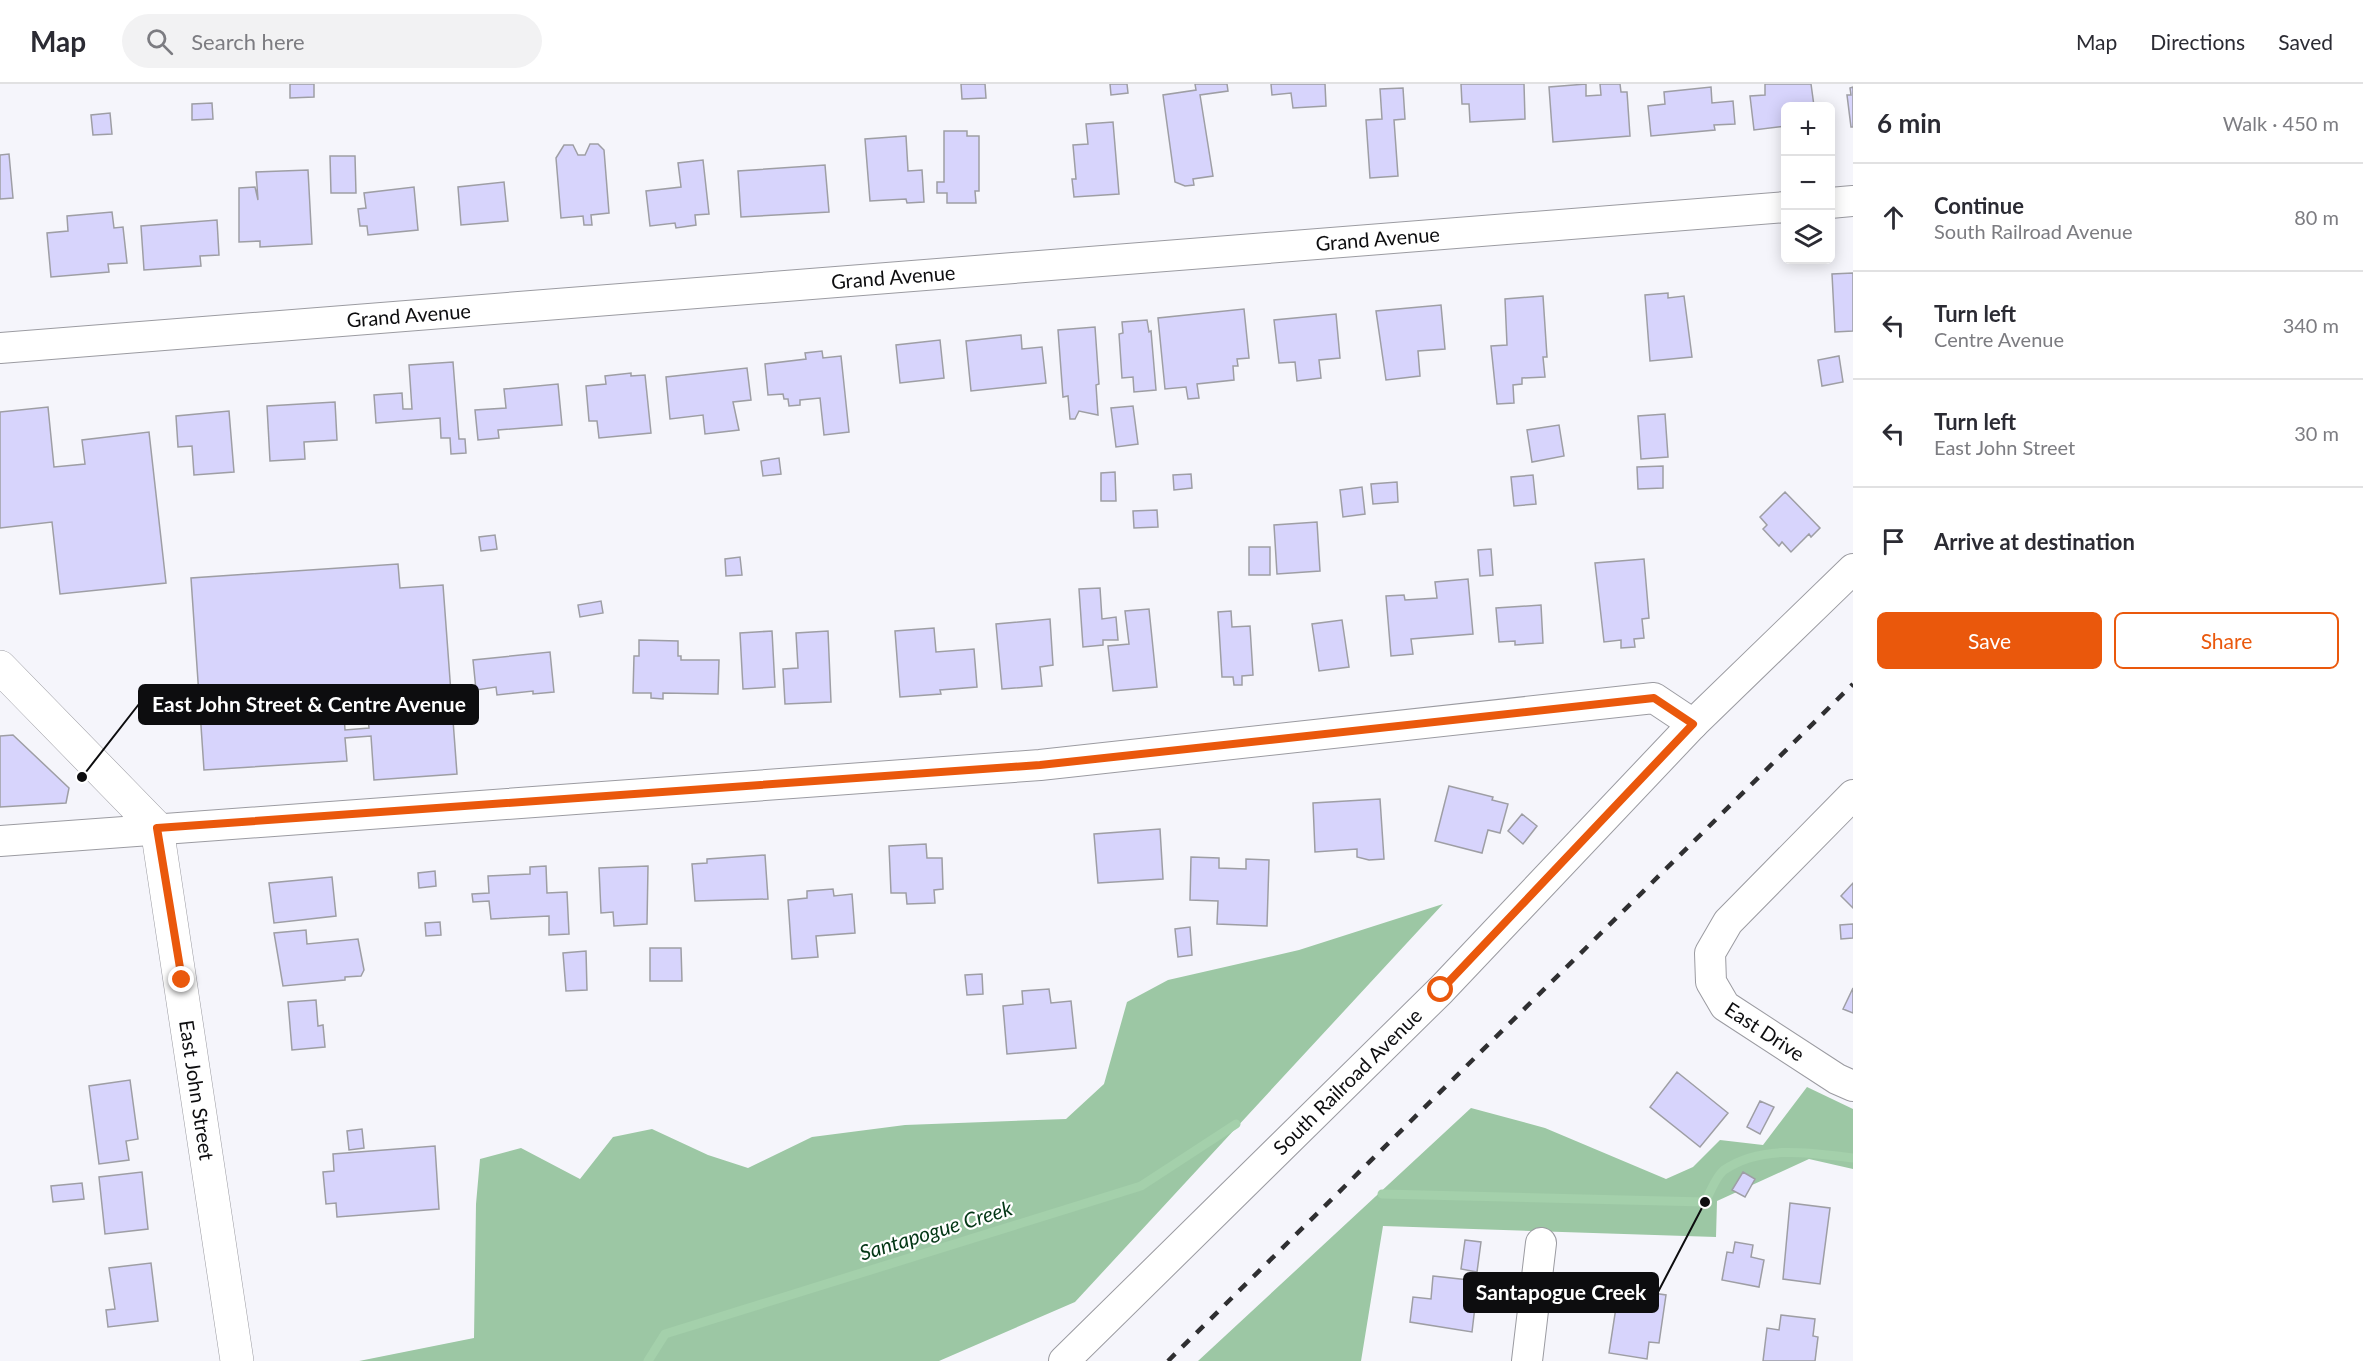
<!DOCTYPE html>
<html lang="en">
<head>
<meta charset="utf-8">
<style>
  :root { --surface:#fff; --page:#f2f2f3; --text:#2b2b33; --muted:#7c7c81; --line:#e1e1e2; --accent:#ea580c }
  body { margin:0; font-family:Lato,sans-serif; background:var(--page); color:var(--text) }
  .controls { position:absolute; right:18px; top:18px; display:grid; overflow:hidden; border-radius:9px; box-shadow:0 3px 15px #0003 }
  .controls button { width:54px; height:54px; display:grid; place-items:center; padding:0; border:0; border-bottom:2px solid var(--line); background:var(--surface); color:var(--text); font:30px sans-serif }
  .stop { position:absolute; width:18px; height:18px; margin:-14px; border:4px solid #ea580c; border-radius:50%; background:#fff }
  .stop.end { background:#ea580c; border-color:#fff; box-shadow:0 2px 6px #0008 }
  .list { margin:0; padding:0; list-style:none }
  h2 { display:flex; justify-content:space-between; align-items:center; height:78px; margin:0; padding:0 24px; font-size:26px }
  h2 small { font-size:20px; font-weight:400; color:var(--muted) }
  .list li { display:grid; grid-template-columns:39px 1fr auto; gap:18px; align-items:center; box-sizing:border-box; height:108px; padding:0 24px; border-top:2px solid var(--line) }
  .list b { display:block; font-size:22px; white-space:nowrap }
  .list p { margin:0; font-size:20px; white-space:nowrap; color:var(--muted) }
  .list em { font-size:20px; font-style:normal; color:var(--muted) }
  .actions { display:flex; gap:12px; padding:18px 24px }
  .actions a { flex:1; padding:14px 0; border:2px solid var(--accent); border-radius:9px; text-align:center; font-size:21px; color:var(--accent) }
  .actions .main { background:var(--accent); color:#fff }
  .icon { flex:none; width:33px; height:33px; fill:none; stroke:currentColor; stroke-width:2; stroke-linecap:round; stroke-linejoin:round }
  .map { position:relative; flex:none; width:1853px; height:1277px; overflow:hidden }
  header { display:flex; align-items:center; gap:36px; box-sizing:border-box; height:84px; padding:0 30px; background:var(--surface); border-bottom:2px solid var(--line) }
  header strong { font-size:28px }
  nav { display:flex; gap:33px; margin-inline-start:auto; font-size:21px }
  .search { width:420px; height:54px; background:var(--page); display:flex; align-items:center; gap:15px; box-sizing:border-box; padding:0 21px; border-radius:33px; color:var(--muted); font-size:22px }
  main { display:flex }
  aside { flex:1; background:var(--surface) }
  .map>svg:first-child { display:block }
  .forest { fill:#9cc7a4 }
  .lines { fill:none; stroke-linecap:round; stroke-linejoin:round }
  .stream { stroke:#a4d0ab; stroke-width:9 }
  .building { fill:#d7d4fc; stroke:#9e9ea4; stroke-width:1.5; fill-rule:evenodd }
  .minor-casing { stroke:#9b9ba1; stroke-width:32 }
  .tertiary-casing { stroke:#9b9ba1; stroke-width:34 }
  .minor { stroke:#fff; stroke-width:30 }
  .tertiary { stroke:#fff; stroke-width:33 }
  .rail { stroke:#2f2f31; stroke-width:4.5; stroke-dasharray:10 10; stroke-linecap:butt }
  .route { stroke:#ea580c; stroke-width:8 }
  .labels { text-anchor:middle; stroke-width:4.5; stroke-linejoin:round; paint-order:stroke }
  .street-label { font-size:20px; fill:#0d0d0f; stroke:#fff }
  .water-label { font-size:21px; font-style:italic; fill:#043716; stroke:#fff }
  .leader { fill:none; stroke:#0d0d0f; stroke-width:2 }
  .callout-dot { fill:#0d0d0f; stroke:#fff; stroke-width:2 }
  .callout { fill:#0d0d0f; stroke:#0d0d0f; stroke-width:2 }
  .callout-label { font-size:21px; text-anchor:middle; font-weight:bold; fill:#fff }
</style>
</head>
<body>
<header>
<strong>Map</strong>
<div class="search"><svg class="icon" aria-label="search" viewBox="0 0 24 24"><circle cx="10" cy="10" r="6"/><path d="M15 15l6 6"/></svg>Search here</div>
<nav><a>Map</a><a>Directions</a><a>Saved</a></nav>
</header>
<main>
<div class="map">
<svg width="1853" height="1277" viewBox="0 0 1853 1277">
  <rect width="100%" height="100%" fill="#f5f5fb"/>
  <path class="forest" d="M1443,820L1075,1218L939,1277H359L474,1254L476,1120L480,1075L521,1064L580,1095L613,1053L652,1045L708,1071L748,1084L812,1053L905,1041L1066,1035L1104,1000L1127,918L1168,896L1299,866Z
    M1807,1003L1853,1025V1085L1809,1075L1717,1117L1716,1153L1383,1142L1361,1277H1198L1471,1024L1545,1044L1666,1095L1693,1083L1720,1056L1763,1061Z"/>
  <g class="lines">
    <path class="stream" d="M1382,1110L1705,1118C1710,1109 1716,1092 1724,1086C1762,1060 1812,1069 1853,1074
      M648,1277L665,1250L1141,1102L1236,1040"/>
  </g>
  <path class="building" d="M290,0H314V13L290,14Z
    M961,0H985L986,14L962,15Z
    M1110,0H1127L1128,9L1111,11Z
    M1195,0H1227L1228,7L1200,11L1213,92L1193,95L1194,101L1185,102L1175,98L1163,11L1196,6Z
    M1271,0H1325L1326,22L1293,24L1291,9L1272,11Z
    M1461,0H1524L1525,35L1470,38L1469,20H1462Z
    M1586,0V12L1601,11L1600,0H1620L1621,8H1627L1630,52L1553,58L1549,3Z
    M1765,0H1811L1814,22H1786V42L1754,46L1750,12L1765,11Z
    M1711,3L1712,19L1733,17L1735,40L1714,41L1715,46L1651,52L1648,22L1665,20L1664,8Z
    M1853,3V43H1851L1847,11H1851L1850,4Z
    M1403,4L1405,35L1394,36L1398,92L1370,94L1366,36L1382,35L1380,5Z
    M212,19L213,35L192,36V20Z
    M110,29L112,50L93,51L91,31Z
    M1113,38L1119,110L1074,113L1072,95H1076L1073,61L1088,60L1086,40Z
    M944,47H967V52H979V107H975L976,119H947V109H937V98H944Z
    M906,52L908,87L922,86L924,118L907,119L906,115L870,117L865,55Z
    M590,60H598L604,66L609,129L591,131L592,141H584L583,132L561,134L556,74L564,61H573L578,71H585Z
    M9,70L13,114L0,115V71Z
    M330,72H355L356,109H331Z
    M703,76L709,130L695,131L696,141L676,144L675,139L650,142L646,107L681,103L678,79Z
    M825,81L829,128L741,133L738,87Z
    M308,86L312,160L260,163V157L239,158V104L255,103L258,116L256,88Z
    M504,98L508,137L461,141L458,103Z
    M414,103L418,146L368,151L367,142H360L358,125L366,124L364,109Z
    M112,128L114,144L123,143L127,179L108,180L109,188L51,193L47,149L68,147L67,132Z
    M217,136L219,171L200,172L201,182L144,186L141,142Z
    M1853,189V247L1835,248L1832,190Z
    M1668,209V214L1684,212L1692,273L1650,277L1645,211Z
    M1543,212L1547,273H1543L1545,293L1522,294V300L1513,301L1514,319L1497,320L1491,262L1507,261L1505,215Z
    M1441,221L1445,265L1418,267L1420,292L1386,296L1376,227Z
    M1244,225L1249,274L1237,275L1238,282H1233L1234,296L1197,300L1199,314L1188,315L1186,303L1165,305L1158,234Z
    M1336,230L1340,274L1319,276L1321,294L1297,297L1295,278L1279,279L1274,236Z
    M1147,236L1149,248L1151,247L1156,306L1134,308L1133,293L1122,294L1119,250L1123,249L1122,238Z
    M1095,243L1099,300L1096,301L1098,331L1079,327L1075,335H1070L1068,312L1063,313L1058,246Z
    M1021,251L1022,265L1042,263L1046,299L971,307L966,257Z
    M940,256L944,294L900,299L896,261Z
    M822,267L823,274L841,272L849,348L824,351L820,314L800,316V321L789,322L788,315H784L783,310L768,311L765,280L806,275L805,269Z
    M1839,272L1843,298L1822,302L1818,276Z
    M453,278L459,355H465L466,369L451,370L450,354H441L440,334L376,339L374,311L402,309L403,325H412L409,281Z
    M747,284L751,316L733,318L739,346L705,350L703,331L670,335L666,293Z
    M631,289V292L645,291L651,349L599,354L597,337H589L586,302L606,300L605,292Z
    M558,300L562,341L498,346L499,354L478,356L475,326L506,324L504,305Z
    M335,318L337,356L304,358L305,375L270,377L267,322Z
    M1133,322L1138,360L1116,363L1111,324Z
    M48,323L54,383L85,380L82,356L149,348L166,499L60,510L52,438L0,444V328Z
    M229,327L234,388L194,391L192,362L178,363L176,332Z
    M1665,330L1668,373L1641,375L1638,332Z
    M1559,341L1564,372L1532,378L1527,346Z
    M779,374L781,390L763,392L761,377Z
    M1663,382V404L1638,405L1637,383Z
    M1115,388L1116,417H1101V389Z
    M1191,390L1192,404L1174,406L1173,391Z
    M1533,391L1536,420L1514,422L1511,393Z
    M1397,398L1398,418L1373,420L1371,400Z
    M1362,403L1365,430L1343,433L1340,406Z
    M1785,408L1820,444L1811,453L1809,450L1791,468L1782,458L1779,462L1763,445L1767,441L1760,433Z
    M1157,426L1158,443L1134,444L1133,427Z
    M1317,438L1320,487L1277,490L1274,441Z
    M495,451L497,465L481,467L479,453Z
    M1249,463H1270V491H1249Z
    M1491,465L1493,491L1480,492L1478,466Z
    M740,473L742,491L726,492L725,475Z
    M1644,475L1649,534L1642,535L1644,554L1634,555L1635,563L1621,564V556L1604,558L1595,479Z
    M398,480L400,504L443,501L457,690L374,696L371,652L345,654L347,677L204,686L191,494ZM366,613L369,644L345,646L343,615Z
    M1468,495L1473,550L1411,555L1413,570L1391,572L1386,512L1404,511L1405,516L1437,514L1435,498Z
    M1100,504L1102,535L1116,533L1118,556H1103V561L1083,563L1079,505Z
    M601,517L603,529L580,533L578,521Z
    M1541,521L1543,559L1515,561V557L1499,558L1496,524Z
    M1149,525L1157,603L1113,607L1108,562L1129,560L1125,527Z
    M1231,527L1232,543L1250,542L1253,591L1242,592V601H1234L1233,593H1222L1218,528Z
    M1050,535L1053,581L1040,583L1042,602L1002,605L996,540Z
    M1342,536L1349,583L1319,587L1312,540Z
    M934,544L936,568L974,565L977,603L940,606L941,610L900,613L895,547Z
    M772,547L775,603L743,605L740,549Z
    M828,547L831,618L785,620L783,585L798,584L796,549Z
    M639,556L678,557V572H681V576H719L718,610L663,609V615L651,614V609H633L634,572H639Z
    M550,568L554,608L533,610V607L497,611L496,603L476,606L473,576Z
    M13,651L69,704L66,719L0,723V652Z
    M1449,702L1493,713L1492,716L1508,720L1500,749L1488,746L1482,769L1435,757Z
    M1380,715L1384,775L1369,776L1357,773V765L1315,768L1313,719Z
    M1522,730L1537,742L1523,760L1508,747Z
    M1160,745L1163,795L1098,799L1094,750Z
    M926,760L927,774H942L943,805L934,806L935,819L907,820L906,809H891L889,762Z
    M765,771L768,815L695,817L692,780L707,779V775Z
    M1191,773L1219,774V784L1246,785V775L1269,776L1267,842L1217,840L1218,817L1190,816Z
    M546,782L547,809L567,808L569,850L549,851V832L491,835L489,817L473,818L472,810L489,809L488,792L530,790V783Z
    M648,782L647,840L614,842L613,828L601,829L599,784Z
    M435,787L436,802L419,804L418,789Z
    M332,793L336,832L274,839L269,799Z
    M1853,799V824L1841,812Z
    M833,805L834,812L852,810L855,849L816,852L818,873L792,875L788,816L807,814V807Z
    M440,838L441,851L426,852L425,839Z
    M1853,840V854L1841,855L1840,841Z
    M1190,843L1192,871L1178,873L1175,845Z
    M306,846L307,860L358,855L364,886L361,892L345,893V896L283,902L274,849Z
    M650,864H681L682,897H650Z
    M586,867L587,906L566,907L563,869Z
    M982,890L983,910L967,911L965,891Z
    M1853,904V929L1843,925Z
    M1049,905L1051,919L1071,917L1076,964L1007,970L1003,922L1023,920L1022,907Z
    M316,916L318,942L323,941L325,963L292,966L288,918Z
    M1677,988L1728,1029L1700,1063L1650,1023Z
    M130,996L138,1055L126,1057L129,1076L99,1080L89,1002Z
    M1760,1017L1774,1023L1760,1050L1747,1043Z
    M362,1045L364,1064L349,1066L347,1047Z
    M435,1062L439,1125L337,1133L336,1119L326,1120L323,1088L334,1087L333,1070Z
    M142,1088L148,1145L105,1150L99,1093Z
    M1743,1088L1755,1095L1745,1113L1732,1106Z
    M82,1099L84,1115L53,1118L51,1102Z
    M1790,1119L1830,1124L1820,1200L1783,1195Z
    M1465,1156L1481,1158L1477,1188L1461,1185Z
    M1735,1158L1753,1161L1751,1173L1764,1176L1759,1203L1722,1196L1727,1168L1733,1169Z
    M151,1179L158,1237L108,1243L106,1226L115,1225L109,1184Z
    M1433,1192L1478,1197L1472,1248L1410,1238L1413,1213L1431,1215Z
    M1619,1204L1666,1211L1659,1259L1649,1258L1647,1275L1609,1269Z
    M1781,1231L1815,1235L1813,1252L1818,1253L1815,1277H1763L1767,1244L1779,1246Z"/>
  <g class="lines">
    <g class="minor-casing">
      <g id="minor">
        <path d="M1830,119L1853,117"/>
        <path id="s1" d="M0,264L1786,123"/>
        <path id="s2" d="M1853,711L1728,838L1710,869L1711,898L1725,922L1837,995L1853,1002"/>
        <path d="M0,757L1040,681L1654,614L1693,640"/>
        <path id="s3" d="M1064,1277L1441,906L1693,640L1853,485"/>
        <path d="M1527,1277L1541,1159"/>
      </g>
    </g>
    <g class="tertiary-casing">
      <g id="tertiary">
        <path id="s4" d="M0,583L157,744L237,1277"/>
      </g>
    </g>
    <use href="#minor" class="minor"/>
    <use href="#tertiary" class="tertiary"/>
    <path class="rail" d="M1168,1277L1853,600"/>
  </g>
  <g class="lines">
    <path class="route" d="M182,896L157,744L1040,681L1654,614L1693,640L1441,906"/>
  </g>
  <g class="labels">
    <g class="street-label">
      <text dy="7" stroke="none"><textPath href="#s1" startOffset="1382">Grand Avenue</textPath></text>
      <text dy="7" stroke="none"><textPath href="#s1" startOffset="896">Grand Avenue</textPath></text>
      <text dy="7" stroke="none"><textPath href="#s1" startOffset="410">Grand Avenue</textPath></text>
      <text dy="7" stroke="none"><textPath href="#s2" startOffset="318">East Drive</textPath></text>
      <text dy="7" stroke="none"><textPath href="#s3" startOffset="398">South Railroad Avenue</textPath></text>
      <text dy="7" stroke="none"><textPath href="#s4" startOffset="490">East John Street</textPath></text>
    </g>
    <g class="water-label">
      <text transform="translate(936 1147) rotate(-17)" y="7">Santapogue Creek</text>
    </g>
  </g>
  <path class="leader" d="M82 693L139 620M1705 1118L1658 1208"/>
  <g class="callout-dot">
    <circle cx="82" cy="693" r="6"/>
    <circle cx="1705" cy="1118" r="6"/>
  </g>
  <g class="callout">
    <rect x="139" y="601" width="339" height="39" rx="6"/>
    <rect x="1464" y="1189" width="194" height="39" rx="6"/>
  </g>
  <g class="callout-label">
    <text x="309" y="628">East John Street &amp; Centre Avenue</text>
    <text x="1561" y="1216">Santapogue Creek</text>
  </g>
</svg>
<div class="controls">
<button>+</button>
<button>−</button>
<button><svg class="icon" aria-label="layers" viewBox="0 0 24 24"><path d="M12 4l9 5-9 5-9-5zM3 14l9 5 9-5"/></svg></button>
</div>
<div class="stop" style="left:1441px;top:906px"></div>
<div class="stop end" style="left:182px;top:896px"></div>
</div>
<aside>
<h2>6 min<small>Walk · 450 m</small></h2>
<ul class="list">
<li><svg class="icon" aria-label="ahead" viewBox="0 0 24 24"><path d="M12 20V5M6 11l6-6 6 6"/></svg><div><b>Continue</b><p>South Railroad Avenue</p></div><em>80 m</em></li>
<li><svg class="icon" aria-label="left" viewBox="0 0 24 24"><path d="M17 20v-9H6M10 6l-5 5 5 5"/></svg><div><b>Turn left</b><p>Centre Avenue</p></div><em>340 m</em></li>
<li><svg class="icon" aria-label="left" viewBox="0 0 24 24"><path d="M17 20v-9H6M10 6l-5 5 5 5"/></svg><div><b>Turn left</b><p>East John Street</p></div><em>30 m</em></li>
<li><svg class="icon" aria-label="arrive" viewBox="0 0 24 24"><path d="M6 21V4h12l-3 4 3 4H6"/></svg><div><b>Arrive at destination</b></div></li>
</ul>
<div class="actions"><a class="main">Save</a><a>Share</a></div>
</aside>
</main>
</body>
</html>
